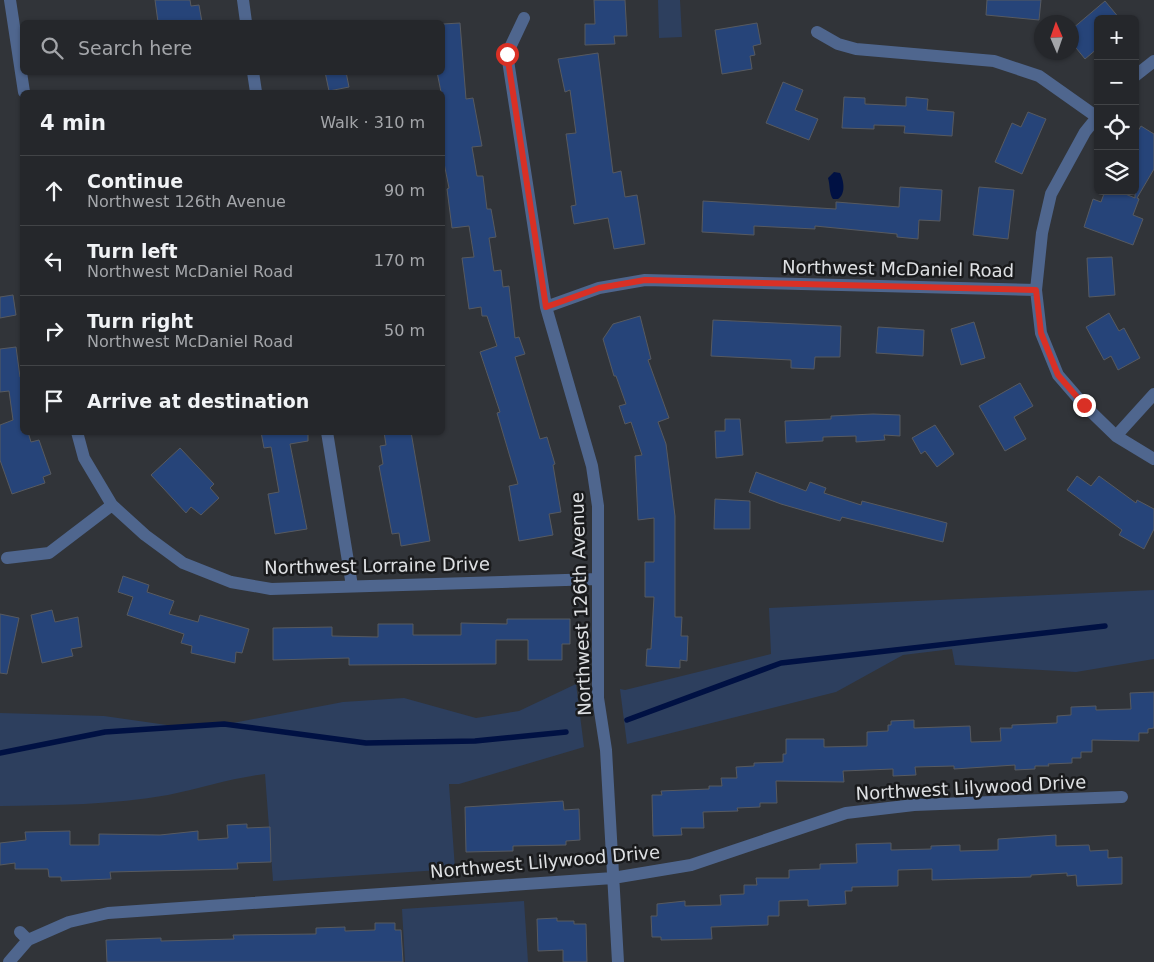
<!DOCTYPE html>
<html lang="en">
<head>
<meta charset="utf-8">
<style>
  :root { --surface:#25272b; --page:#313337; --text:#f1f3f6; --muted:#a3a5a9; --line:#424447 }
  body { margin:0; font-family:"DejaVu Sans",sans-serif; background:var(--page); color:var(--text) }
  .controls { position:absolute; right:15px; top:15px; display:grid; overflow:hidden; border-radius:8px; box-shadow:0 1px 4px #0004 }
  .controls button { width:45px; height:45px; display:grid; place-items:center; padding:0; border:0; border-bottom:1px solid var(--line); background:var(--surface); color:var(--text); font:25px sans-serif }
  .compass { position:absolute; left:1034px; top:15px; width:45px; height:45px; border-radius:50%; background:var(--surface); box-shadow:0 1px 4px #0004; rotate:358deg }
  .stop { position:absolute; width:15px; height:15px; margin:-11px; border:4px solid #d93025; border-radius:50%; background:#fff }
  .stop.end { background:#d93025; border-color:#fff; box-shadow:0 1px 5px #0008 }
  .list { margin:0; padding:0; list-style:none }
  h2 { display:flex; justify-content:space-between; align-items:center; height:65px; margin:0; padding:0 20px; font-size:21px }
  h2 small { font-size:16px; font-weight:400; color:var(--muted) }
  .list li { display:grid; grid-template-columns:32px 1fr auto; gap:15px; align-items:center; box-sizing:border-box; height:70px; padding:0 20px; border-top:1px solid var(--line) }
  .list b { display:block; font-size:19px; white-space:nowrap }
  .list p { margin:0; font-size:16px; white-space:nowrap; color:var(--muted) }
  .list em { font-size:16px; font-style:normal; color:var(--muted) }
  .icon { flex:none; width:28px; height:28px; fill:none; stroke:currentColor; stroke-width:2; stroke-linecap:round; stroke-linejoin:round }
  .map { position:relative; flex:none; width:1154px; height:962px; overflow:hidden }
  .search { position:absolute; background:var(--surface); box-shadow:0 1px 4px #0004; left:20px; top:20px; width:425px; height:55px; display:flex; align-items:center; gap:12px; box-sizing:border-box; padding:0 18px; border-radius:8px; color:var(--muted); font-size:19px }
  .panel { position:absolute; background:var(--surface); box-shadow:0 1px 4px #0004; left:20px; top:90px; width:425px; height:345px; border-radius:8px }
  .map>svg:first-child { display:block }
  .green { fill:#2d3f5e }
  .water { fill:#001143 }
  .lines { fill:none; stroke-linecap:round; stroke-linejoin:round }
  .stream { stroke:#001143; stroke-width:5.5 }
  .building { fill:#264479; stroke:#575a60 }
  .minor { stroke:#4f668e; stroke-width:12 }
  .route { stroke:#d93025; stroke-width:6 }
  .labels { text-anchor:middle; stroke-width:5; stroke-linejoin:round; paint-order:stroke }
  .street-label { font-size:18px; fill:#dee0e3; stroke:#1a1b1d }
</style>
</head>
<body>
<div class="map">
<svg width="1154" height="962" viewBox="0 0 1154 962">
  <rect width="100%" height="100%" fill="#313439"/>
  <path class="green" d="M658,0H680L682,37L659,38Z
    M1154,590V659L1076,672L955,665L952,649L903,655L836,692L627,744L620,689L625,690L771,654L769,608Z
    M576,684L584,747L459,784H449L455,869L273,881L265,774C232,778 201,788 168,795C113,805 56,805 0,806V713L104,716L174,726L233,723L343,702L404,698L476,718L519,711Z
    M524,901L528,962H405L402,909Z"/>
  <path class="water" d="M834,172L840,173C844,181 846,194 838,199H833C829,194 830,184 828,178Z"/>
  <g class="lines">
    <path class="stream" d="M627,720L781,663L1105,626
      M0,753L105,732L224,724L366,743L475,741L566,732"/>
  </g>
  <path class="building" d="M155,0H190L191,6L199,5L202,22H158Z
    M594,0H625L627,36H614L615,44L585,45V24H595Z
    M987,0H1041L1039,20L986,15Z
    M1105,1L1120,19H1098V48L1085,59L1072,43V29Z
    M460,23L466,99L473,98L482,146L472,147L477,176H483L487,209H491L496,237L489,238L494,271L501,270L503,287L509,286L515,338L519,337L525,354L515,357L540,439L547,437L555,464L553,465L561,512L549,514L553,535L519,541L509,486L518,484L497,413L500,412L480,352L497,346L487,316H482L481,307L469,309L462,258L474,257L469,226L452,228L447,189L449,188L442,153V92H441L437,72H442L443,24Z
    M757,23L761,44L753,46L755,55L750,56L752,69L722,74L715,30Z
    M598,53L613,173L621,171L625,197L637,195L645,244L614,249L608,218L574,224L571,206L576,205L566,134L576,133L570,90L565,92L558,59Z
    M325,72H346L349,87L329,91Z
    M783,82L803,90L795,110L818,119L809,140L766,123Z
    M844,97L865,98V104L906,106V97L928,99L927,110L954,112L952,136L904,133L905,126L874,125V129L842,128Z
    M1028,112L1046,119L1022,174L995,162L1012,123L1021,127Z
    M1141,126L1154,134V169L1137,198L1139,199L1133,215L1143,219L1133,245L1084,227L1093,199L1101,202L1105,191H1118L1135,198V136Z
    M900,187L942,190L940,221L919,220L918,239L897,237V234L815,226V229L754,226V235L702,232L703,201L836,209V202L899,207Z
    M979,187L1014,190L1008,239L973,235Z
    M1112,257L1115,295L1089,297L1087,258Z
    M13,295L16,315L0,318V297Z
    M1109,313L1119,331L1124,328L1140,358L1118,370L1111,356L1104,360L1086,327Z
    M640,316L651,359L648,360L669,418L658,422L666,444L675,516V617H682L681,636H688L687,661L680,660V668L646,666L647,649H651L654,597H645V562H654V518L638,520L635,456L642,455L631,422L625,424L619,406L626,404L616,376H614L603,339L613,324Z
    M713,320L841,326L840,357H815L814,369L791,368V360L711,356Z
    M974,322L985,358L961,365L951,329Z
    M878,327L924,330L923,356L876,353Z
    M16,347L20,377L22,376V432H28L31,442L39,440L51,474L43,477L45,483L12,494L0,460V425L13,420L9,391L0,392V349Z
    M1020,383L1033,406L1014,417L1026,439L1005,451L979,406Z
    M873,414L900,415V436L884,435L885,440L856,442V436L823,437V441L786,443L785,421L831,419V416Z
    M725,419H740L743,455L716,458L715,431H725Z
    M935,425L954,454L937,467L925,451L921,454L912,438Z
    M261,432H308V441L290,444L307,529L275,534L268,494L279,492L271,447L264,448Z
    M384,432H411L430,541L401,546L399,533L392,534L379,466L383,464L380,446L386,445Z
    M180,448L214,484L210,488L219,498L201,515L191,507L186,513L151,475Z
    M756,472L806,491L810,482L826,488L824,493L861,505L862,501L947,523L943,542L842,517L840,521L781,504L749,492Z
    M1077,476L1091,486L1099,476L1136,503L1137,500L1154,509V529L1144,549L1119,535L1122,530L1067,490Z
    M715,499L750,501V529H714Z
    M123,576L149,585L147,592L174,601L169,614L198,622L200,615L249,629L242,653L236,652L235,663L191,653L192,646L181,643L184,634L127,615L133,597L118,592Z
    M52,610L55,622L78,617L82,647L71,649L73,656L42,663L31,615Z
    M0,614L19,618L7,674L0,673Z
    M507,619H570V644H562V660H528V640H496V664L349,665V658L273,660V628L332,627V636L378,637V624H413V635H461V623L507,624Z
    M1154,692V728L1148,729V733H1139V741L1092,740V752H1081V758H1072V763L1048,764L1049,766H1035V769L1015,770V765L954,769V766L915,767L916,775L893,776V769L843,771L844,782L776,781L777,803H760V807L737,808L738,811L703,812L704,828H681L682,835L653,836L652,795H662L661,791L709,789V786H722L721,778H737L736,767L754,766V763L783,762V754H786V739H824V747L867,746V732L888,731V725H891V721L914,720V728L970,726L971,742L1001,741L1000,728H1012V725L1057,723V716L1071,715V707L1096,706V710L1131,709L1130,693Z
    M563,801L564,810L579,809L580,840L566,841V845L513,846V851L466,852L465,807Z
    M247,824V828L270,827L271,862L237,863L238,869L110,872L111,879L61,881V877H49L48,869H15V863L0,865V843L26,840L25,832L70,831V845H99V834L160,835L198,831V840L228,838L227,825Z
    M1056,835V846L1089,845L1090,851L1108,850V858L1122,857V884L1077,886L1076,875L1067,876V873L1031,875V877L932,880V869L898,870V886L852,887V891H845L846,904L808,906V900L779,901V916H768V925L711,927L712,939L661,940V937H652L651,916H657V904L685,901V906L721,905L720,895L744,894V885H757L756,878H789V870L820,869V864L857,863L856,844L891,843V850L931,849V846L960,845V851L998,850V839Z
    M557,918V921H574V924H586L587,962H563V950L538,951L537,919Z
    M375,923H395V930H401L403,962H107L106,940L161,938V941L234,939L233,935L316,934V928L345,927V931L375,930Z"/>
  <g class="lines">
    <path class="minor" d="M10,0L24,92
      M243,0L246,22
      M524,18L507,54L546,307L592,466L598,506V698L606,750L618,962
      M817,32L838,44L856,49L994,61L1039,76L1097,117
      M253,72L256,92
      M1135,76L1154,61
      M1098,116L1085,132L1051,194L1042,233L1036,290L1041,333L1058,375L1084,405L1116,436L1154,459
      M546,307L599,288L645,280L1036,290
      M77,432L84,458L112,505L145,535L183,563L231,582L271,589L598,579
      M327,432L352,586
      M1116,436L1154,394
      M7,558L49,553L112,505
      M28,940L69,922L108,913L613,878L691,865L846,813L914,805L1122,797
      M9,962L28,940L20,932"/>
  </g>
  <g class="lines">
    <path class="route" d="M507,54L546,307L599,288L645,280L1036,290L1041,333L1058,375L1084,405"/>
  </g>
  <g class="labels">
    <g class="street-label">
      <text transform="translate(898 269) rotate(1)" y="6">Northwest McDaniel Road</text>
      <text transform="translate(377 566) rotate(-1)" y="6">Northwest Lorraine Drive</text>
      <text transform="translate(581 604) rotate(-92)" y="6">Northwest 126th Avenue</text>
      <text transform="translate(971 788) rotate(-3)" y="6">Northwest Lilywood Drive</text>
      <text transform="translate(545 862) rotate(-5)" y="6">Northwest Lilywood Drive</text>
    </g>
  </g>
</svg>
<div class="controls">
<button>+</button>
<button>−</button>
<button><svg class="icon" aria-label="locate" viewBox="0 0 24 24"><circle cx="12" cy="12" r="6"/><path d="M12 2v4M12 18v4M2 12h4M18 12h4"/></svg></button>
<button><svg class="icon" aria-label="layers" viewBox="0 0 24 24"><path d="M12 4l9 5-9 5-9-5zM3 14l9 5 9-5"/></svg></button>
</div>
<svg class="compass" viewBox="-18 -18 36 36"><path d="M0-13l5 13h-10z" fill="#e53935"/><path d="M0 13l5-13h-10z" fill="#a3a5a9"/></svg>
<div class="stop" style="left:507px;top:54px"></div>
<div class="stop end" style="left:1084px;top:405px"></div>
<div class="search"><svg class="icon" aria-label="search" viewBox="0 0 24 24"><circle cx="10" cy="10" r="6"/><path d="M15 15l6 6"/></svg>Search here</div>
<section class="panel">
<h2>4 min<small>Walk · 310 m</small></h2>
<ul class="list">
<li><svg class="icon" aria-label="ahead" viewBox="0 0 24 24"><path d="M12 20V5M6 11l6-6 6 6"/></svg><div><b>Continue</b><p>Northwest 126th Avenue</p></div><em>90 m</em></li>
<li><svg class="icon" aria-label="left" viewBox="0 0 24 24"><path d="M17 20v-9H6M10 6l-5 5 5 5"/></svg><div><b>Turn left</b><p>Northwest McDaniel Road</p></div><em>170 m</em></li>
<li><svg class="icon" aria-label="right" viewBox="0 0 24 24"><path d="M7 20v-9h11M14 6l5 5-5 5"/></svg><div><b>Turn right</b><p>Northwest McDaniel Road</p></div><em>50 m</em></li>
<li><svg class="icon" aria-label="arrive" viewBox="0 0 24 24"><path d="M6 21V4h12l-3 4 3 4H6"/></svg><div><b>Arrive at destination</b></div></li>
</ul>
</section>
</div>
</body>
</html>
